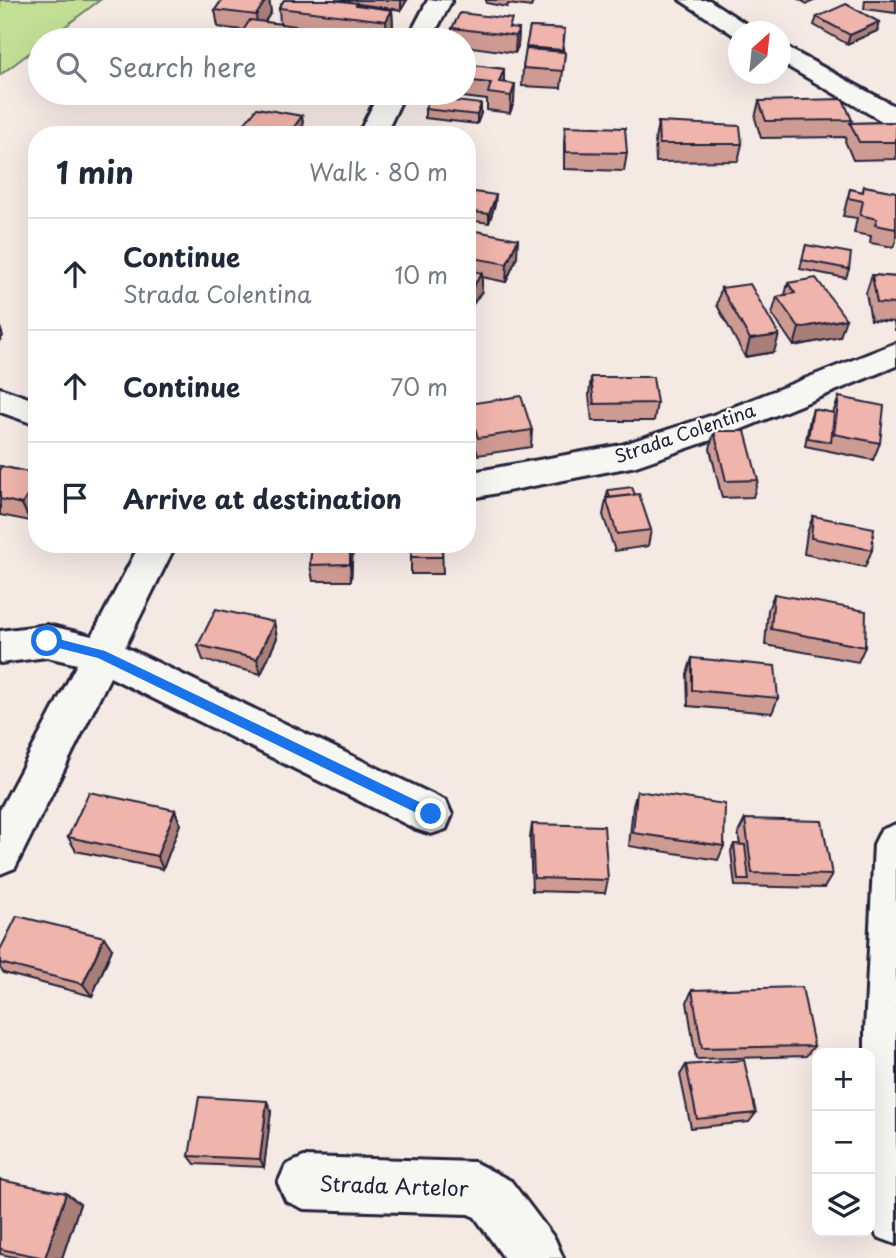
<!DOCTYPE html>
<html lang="en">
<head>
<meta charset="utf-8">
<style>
  :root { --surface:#fff; --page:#f6f6f7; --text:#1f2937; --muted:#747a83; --line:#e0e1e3 }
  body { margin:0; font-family:"Playpen Sans",sans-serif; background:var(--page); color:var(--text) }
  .controls { position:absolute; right:21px; bottom:21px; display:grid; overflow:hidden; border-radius:14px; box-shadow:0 7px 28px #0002 }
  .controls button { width:63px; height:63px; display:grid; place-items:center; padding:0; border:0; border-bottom:2px solid var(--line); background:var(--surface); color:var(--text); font:35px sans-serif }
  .compass { position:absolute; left:728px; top:21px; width:63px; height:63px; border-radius:50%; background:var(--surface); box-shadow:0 7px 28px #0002; rotate:27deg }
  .stop { position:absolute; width:21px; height:21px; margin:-16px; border:5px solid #1a73e8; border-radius:50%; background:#fff }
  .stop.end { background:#1a73e8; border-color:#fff; box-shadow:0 2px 7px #0008 }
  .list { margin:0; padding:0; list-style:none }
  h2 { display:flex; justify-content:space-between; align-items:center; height:91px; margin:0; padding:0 28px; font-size:30px }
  h2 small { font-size:23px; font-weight:400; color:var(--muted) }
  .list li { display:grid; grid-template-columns:46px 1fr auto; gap:21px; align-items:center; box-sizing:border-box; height:112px; padding:0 28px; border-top:2px solid var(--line) }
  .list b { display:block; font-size:26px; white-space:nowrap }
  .list p { margin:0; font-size:23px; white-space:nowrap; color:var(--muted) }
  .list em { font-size:23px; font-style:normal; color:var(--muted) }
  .icon { flex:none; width:38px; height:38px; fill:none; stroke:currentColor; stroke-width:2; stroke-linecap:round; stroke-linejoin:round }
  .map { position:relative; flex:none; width:896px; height:1258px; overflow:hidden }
  .search { position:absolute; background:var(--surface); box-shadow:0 7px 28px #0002; left:28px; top:28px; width:448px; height:77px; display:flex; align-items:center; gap:18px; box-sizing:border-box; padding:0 24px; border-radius:38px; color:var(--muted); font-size:26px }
  .panel { position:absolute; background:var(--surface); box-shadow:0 7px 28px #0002; left:28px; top:126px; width:448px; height:427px; border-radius:28px }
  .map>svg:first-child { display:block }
  .green { fill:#c3df96; stroke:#728068; stroke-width:2 }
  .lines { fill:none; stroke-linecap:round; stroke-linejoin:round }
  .minor-casing { stroke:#22223b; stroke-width:6 }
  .minor { fill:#f6f6f2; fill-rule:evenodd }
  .wall { fill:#ce9b93; stroke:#22223b; stroke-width:2 }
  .shaded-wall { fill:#a77e78; stroke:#22223b; stroke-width:2 }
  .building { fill:#efb4ab; stroke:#22223b; stroke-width:2 }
  .route { fill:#1a73e8 }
  .labels { text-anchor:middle; stroke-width:5; stroke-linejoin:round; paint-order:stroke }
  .street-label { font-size:18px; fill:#22223b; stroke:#f6f6f2 }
  .near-street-label { font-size:21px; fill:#22223b; stroke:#f6f6f2 }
</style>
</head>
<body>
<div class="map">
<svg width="896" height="1258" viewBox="0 0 896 1258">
  <rect width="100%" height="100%" fill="#f5e9e4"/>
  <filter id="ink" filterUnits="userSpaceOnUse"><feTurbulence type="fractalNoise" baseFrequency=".0143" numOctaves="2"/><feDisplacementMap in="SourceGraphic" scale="14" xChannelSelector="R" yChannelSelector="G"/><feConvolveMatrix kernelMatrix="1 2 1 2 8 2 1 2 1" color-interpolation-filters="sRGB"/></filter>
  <g filter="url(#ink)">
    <path class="green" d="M0,0H100L47,40H40V45L0,75Z"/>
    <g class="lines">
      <g class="minor-casing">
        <path id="minor" d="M428,0H452L431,40H407Z
          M680,0H709L758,32H738L737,37Z
          M780,44L896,107V126L887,124L780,62Z
          M379,93H405L385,135H358Z
          M896,343V366L737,431L636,466L467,499V473L621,445L713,415Z
          M0,388L37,401V425L0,412Z
          M140,544H176L125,647L446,801L452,815L446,829L431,834L416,829L110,677L15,868L0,874V810L77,664L47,657L0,663V631L47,625L92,636Z
          M896,824V1244L877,1237L870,1218V1053H865V1031L874,844L881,830Z
          M304,1157L474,1162L511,1181L555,1239L563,1258H504L475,1217L468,1214L304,1209L286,1201L278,1183L286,1165Z"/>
      </g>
      <use href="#minor" class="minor"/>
    </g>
    <path class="wall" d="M222,0H269L271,12L265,22L280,24L279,8L284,0H407L401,10L357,4V5L392,10L393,27L387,38L373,37V40H243L242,32L243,30L218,27L215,10Z
      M486,0H534L531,7L508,4L507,7L486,3Z
      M800,0H816L807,4Z
      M865,0H896V13L864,9Z
      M817,17L877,31L847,44L814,25Z
      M530,27L565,29L563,51L565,52L561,88L522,86L523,68Z
      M452,28L519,29L518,46L515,53L464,46V40H452Z
      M464,64L504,69V83L514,102L510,113L487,110V100L430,93H464Z
      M759,101L852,120L851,123L896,122V159L853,160L845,141L846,137L761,138L755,118Z
      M481,104V113L477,124L425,118V109Z
      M302,116L304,133L303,135H247L245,123Z
      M658,122L742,144L738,161L656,162L655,140Z
      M565,126L627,153L624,171L564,169V143Z
      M864,186L896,192V241L893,247L870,243L871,236L854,233L857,218L843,216L850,189L863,192Z
      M467,191L495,204L489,223L467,220Z
      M806,245L849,269L846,278L800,269Z
      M467,250L517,257L506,282L482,277V291L467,313Z
      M872,275L896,277V330H895L894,322L871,320L866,293Z
      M788,283L840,337L794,346L772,314L777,297L785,295Z
      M721,288L774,352L745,357L717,305Z
      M591,377L657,403L654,421H592L589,395Z
      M839,397L880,443L873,460L805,446L810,418L813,409L833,413Z
      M468,404L532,430L531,447L478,455L467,421Z
      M714,431L758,480L753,497L722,498L710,449Z
      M0,466L37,474V509L30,521L0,515Z
      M608,490L635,495L651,530L648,546L615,551L603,515Z
      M813,516L872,550L865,567L804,554L807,533Z
      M312,544H353L351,581H313L310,565Z
      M442,544L443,574H411V557Z
      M774,594L865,647L858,662L765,645L768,610Z
      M274,622L277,638L261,674L203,660L198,645Z
      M692,658L778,698L772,713L688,706L687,674Z
      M637,791L724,846L718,860L629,846L633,806Z
      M175,810L180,824L163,869L76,851L68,837Z
      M745,819L832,875L824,888L735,886L731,851L734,844L740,845L738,833Z
      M532,824L608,880L605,893L532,891L530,838Z
      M112,949L92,996L4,973L0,968V950Z
      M692,990L814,1046L806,1056L696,1059L687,1002Z
      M686,1065L756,1113L749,1122L691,1128L680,1075Z
      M271,1111L264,1167L195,1164L189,1156Z
      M0,1180L80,1204L62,1258H19L0,1254Z"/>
    <path class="shaded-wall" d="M266,0H269L271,12L258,32L256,15Z
      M401,0H407L401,10Z
      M392,10L393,27L387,38L386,21Z
      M879,22L877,31L847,44L850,35Z
      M519,29L518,46L515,53L516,36Z
      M504,69V86L499,82Z
      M515,84L514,102L510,113L511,96Z
      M481,104V113L477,124V115Z
      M302,116L304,133L303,135H291L290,132Z
      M496,195L495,204L489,223V214Z
      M518,239L517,257L506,282L507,264Z
      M482,273V291L467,313V296Z
      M846,319L840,337L794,346L799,328Z
      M0,327L3,336L0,340Z
      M779,335L774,352L745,357L750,339Z
      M37,481V509L30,521L22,504Z
      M350,544H353L351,581L350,564Z
      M274,622L277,638L261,674L257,659Z
      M175,810L180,824L163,869L157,856Z
      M104,937L112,949L92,996L83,984Z
      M267,1101L271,1111L264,1167L260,1159Z
      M66,1193L80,1204L62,1258H45Z"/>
    <path class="building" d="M222,0H266L256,15L215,10Z
      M284,0H333L357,3L356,5L392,10L386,21L279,8Z
      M846,4L879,22L850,35L817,17Z
      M460,13L512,19L509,28L519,29L516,36L452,28Z
      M250,20L373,36L371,40H307L242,32Z
      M530,27L565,29L562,50L526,47Z
      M114,34L146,40H107Z
      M526,49L565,52L563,71L523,68Z
      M464,64L504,69L499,82L515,84L511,96L488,93L491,83L464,80Z
      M429,98L481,104L477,115L425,109Z
      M843,99L852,120L766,121L759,101Z
      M257,108L302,116L290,132L245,123Z
      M658,122L740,126L742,144H659Z
      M896,122V142H859L850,123Z
      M565,126L625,128L627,153L566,152Z
      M864,186L896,192V229L875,225L877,219L860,215L863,201L848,198L850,189L863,192Z
      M467,191L496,195L489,214L467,211Z
      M476,231L518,239L507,264L467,257V250Z
      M806,245L851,253L849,269L802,260Z
      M467,269L482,273L467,296Z
      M872,275L896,277V304L877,303Z
      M816,278L846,319L799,328L777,297L795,293L788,283Z
      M750,284L779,335L750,339L721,288Z
      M591,377H653L657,403L594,404Z
      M521,396L532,430L478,438L468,404Z
      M839,397L884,406L880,443L834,434Z
      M813,409L834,413L831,442L808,438Z
      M714,431H745L758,480L726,481Z
      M0,466L37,474V481L22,504L0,499Z
      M632,487L635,495L610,498L608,490Z
      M639,494L651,530L617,534L606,498Z
      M813,516L874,528L872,550L811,538Z
      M312,544H350V564L310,565Z
      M411,544H442V557H411Z
      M774,594L866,611L865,647L771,629Z
      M216,609L274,622L257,659L198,645Z
      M692,658L775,666L778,698L692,690Z
      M637,791L725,804L724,846L633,833Z
      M89,792L175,810L157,856L68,837Z
      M745,819L822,821L832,875L752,873Z
      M532,824L604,826L608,880L534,878Z
      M734,844L745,845L749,880H738Z
      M17,916L104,937L83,984L0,963V950Z
      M802,987L814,1046L702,1048L692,990Z
      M744,1060L756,1113L697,1119L686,1065Z
      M199,1097L267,1101L260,1159L189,1156Z
      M0,1180L66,1193L45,1258L0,1249Z"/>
  </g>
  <path class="route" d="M47,636L105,651L436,810V818H427L98,658L43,644L41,641Z"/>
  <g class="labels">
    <g class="street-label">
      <text transform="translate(685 434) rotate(-19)" y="6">Strada Colentina</text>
    </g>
    <g class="near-street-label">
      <text transform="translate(394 1187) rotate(2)" y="7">Strada Artelor</text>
    </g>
  </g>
</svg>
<div class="controls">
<button>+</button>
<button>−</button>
<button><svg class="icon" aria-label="layers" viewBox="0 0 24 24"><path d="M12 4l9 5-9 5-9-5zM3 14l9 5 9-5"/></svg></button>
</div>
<svg class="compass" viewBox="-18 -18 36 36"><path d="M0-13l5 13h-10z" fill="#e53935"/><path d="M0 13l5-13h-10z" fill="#747a83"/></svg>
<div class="stop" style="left:47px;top:641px"></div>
<div class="stop end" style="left:431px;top:814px"></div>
<div class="search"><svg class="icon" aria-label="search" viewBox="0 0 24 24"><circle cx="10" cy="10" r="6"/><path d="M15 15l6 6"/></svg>Search here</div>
<section class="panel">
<h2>1 min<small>Walk · 80 m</small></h2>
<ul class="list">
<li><svg class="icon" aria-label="ahead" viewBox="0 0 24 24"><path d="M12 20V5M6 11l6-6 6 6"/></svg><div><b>Continue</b><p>Strada Colentina</p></div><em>10 m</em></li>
<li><svg class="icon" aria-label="ahead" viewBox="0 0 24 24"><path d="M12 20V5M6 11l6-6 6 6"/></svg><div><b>Continue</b></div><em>70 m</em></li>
<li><svg class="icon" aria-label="arrive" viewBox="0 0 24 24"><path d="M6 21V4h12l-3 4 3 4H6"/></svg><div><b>Arrive at destination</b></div></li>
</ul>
</section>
</div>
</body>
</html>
